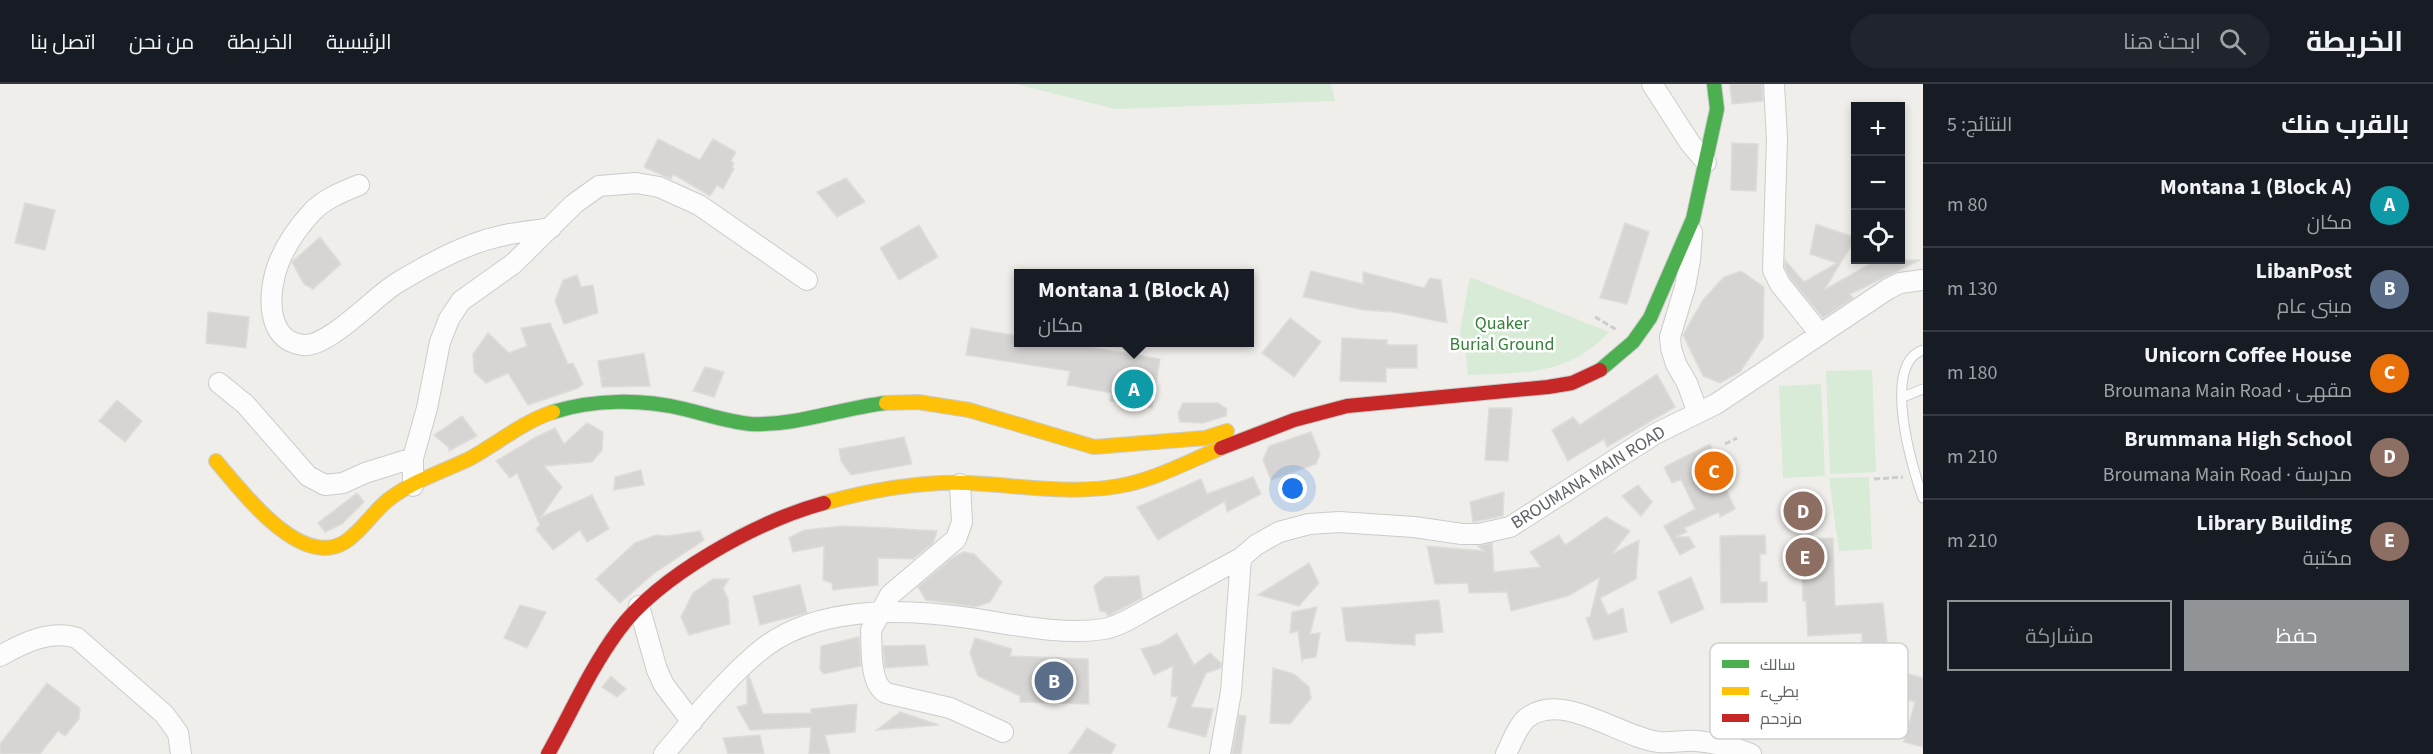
<!DOCTYPE html>
<html lang="ar">
<head>
<meta charset="utf-8">
<style>
  :root { --surface:#171b24; --page:#20242c; --text:#f1f3f6; --muted:#9ea1a6; --line:#363941; --accent:#919496 }
  body { margin:0; font-family:"Source Sans 3",Cairo,sans-serif; background:var(--page); color:var(--text); direction:rtl }
  .controls { position:absolute; right:18px; top:18px; display:grid; overflow:hidden; border-radius:0px; box-shadow:0 3px 9px #0003 }
  .controls button { width:54px; height:54px; display:grid; place-items:center; padding:0; border:0; border-bottom:2px solid var(--line); background:var(--surface); color:var(--text); font:30px sans-serif }
  .you { position:absolute; left:1293px; top:405px; width:21px; height:21px; margin:-15px; border:4px solid #fff; border-radius:50%; background:#1a73e8; box-shadow:0 0 0 9px #1a73e833 }
  .badge { display:grid; place-items:center; width:39px; height:39px; border-radius:50%; background:var(--accent); color:#fff; font-size:20px; font-weight:700 }
  .pin { position:absolute; translate:-50% -50%; border:3px solid #fff; box-shadow:0 2px 6px #0006 }
  .popup { position:absolute; left:1014px; top:185px; width:240px; height:78px; box-sizing:border-box; display:grid; place-content:center; border-radius:0px; background:var(--surface); filter:drop-shadow(0 2px 4px #0005); font-size:20px; white-space:nowrap; color:var(--muted) }
  .popup b { font-size:22px; color:var(--text) }
  .popup::after { content:''; position:absolute; left:50%; top:100%; margin-left:-12px; border:12px solid transparent; border-top-color:var(--surface) }
  .list { margin:0; padding:0; list-style:none }
  h2 { display:flex; justify-content:space-between; align-items:center; height:78px; margin:0; padding:0 24px; font-size:26px }
  h2 small { font-size:20px; font-weight:400; color:var(--muted) }
  .list li { display:grid; grid-template-columns:39px 1fr auto; gap:18px; align-items:center; box-sizing:border-box; height:84px; padding:0 24px; border-top:2px solid var(--line) }
  .list b { display:block; font-size:22px; white-space:nowrap }
  .list p { margin:0; font-size:20px; white-space:nowrap; color:var(--muted) }
  .list em { font-size:20px; font-style:normal; color:var(--muted) }
  .actions { display:flex; gap:12px; padding:18px 24px }
  .actions a { flex:1; padding:14px 0; border:2px solid var(--accent); border-radius:0px; text-align:center; font-size:21px; color:var(--accent) }
  .actions .main { background:var(--accent); color:#fff }
  .icon { flex:none; width:33px; height:33px; fill:none; stroke:currentColor; stroke-width:2; stroke-linecap:round; stroke-linejoin:round }
  .map { position:relative; flex:none; width:1923px; height:670px; overflow:hidden; direction:ltr }
  header { display:flex; align-items:center; gap:36px; box-sizing:border-box; height:84px; padding:0 30px; background:var(--surface); border-bottom:2px solid var(--line) }
  header strong { font-size:28px }
  nav { display:flex; gap:33px; margin-inline-start:auto; font-size:21px }
  .search { width:420px; height:54px; background:var(--page); display:flex; align-items:center; gap:15px; box-sizing:border-box; padding:0 21px; border-radius:33px; color:var(--muted); font-size:22px }
  main { display:flex }
  aside { flex:1; background:var(--surface) }
  .map>svg:first-child { display:block }
  .green { fill:#d8ebd6 }
  .building { fill:#d6d5d3; stroke:#deddd9; stroke-width:1.5 }
  .lines { fill:none; stroke-linecap:round; stroke-linejoin:round }
  .lane-casing { stroke:#cbcccc; stroke-width:11 }
  .street-casing { stroke:#cbcccc; stroke-width:22 }
  .fast-casing { stroke:#cacacb; stroke-width:16 }
  .slow-casing { stroke:#cacacb; stroke-width:16 }
  .jam-casing { stroke:#cacacb; stroke-width:16 }
  .path { stroke:#cacfcc; stroke-width:3; stroke-dasharray:6 3; stroke-linecap:butt }
  .lane { stroke:#fdfcfc; stroke-width:9 }
  .street { stroke:#fdfcfc; stroke-width:20 }
  .fast { stroke:#4caf50; stroke-width:14 }
  .slow { stroke:#ffc107; stroke-width:14 }
  .jam { stroke:#c62828; stroke-width:14 }
  .labels { text-anchor:middle; stroke-width:5; stroke-linejoin:round; paint-order:stroke }
  .park-label { font-size:18px; fill:#348238; stroke:#fff }
  .street-label { font-size:18px; fill:#5f6368; stroke:#fff }
  .key { fill:#fff; stroke:#cfd0d2; stroke-width:1.5 }
  .key-label { font-size:16px; fill:#5f6368 }
</style>
</head>
<body>
<header>
<strong>الخريطة</strong>
<div class="search"><svg class="icon" aria-label="search" viewBox="0 0 24 24"><circle cx="10" cy="10" r="6"/><path d="M15 15l6 6"/></svg>ابحث هنا</div>
<nav><a>الرئيسية</a><a>الخريطة</a><a>من نحن</a><a>اتصل بنا</a></nav>
</header>
<main>
<aside>
<h2>بالقرب منك<small>النتائج: 5</small></h2>
<ul class="list">
<li><span class="badge" style="background:#0f9aa8">A</span><div><b>Montana 1 (Block A)</b><p>مكان</p></div><em>80 m</em></li>
<li><span class="badge" style="background:#5c6f8a">B</span><div><b>LibanPost</b><p>مبنى عام</p></div><em>130 m</em></li>
<li><span class="badge" style="background:#e8710a">C</span><div><b>Unicorn Coffee House</b><p>مقهى · Broumana Main Road</p></div><em>180 m</em></li>
<li><span class="badge" style="background:#8d6e63">D</span><div><b>Brummana High School</b><p>مدرسة · Broumana Main Road</p></div><em>210 m</em></li>
<li><span class="badge" style="background:#8d6e63">E</span><div><b>Library Building</b><p>مكتبة</p></div><em>210 m</em></li>
</ul>
<div class="actions"><a class="main">حفظ</a><a>مشاركة</a></div>
</aside>
<div class="map">
<svg width="1923" height="670" viewBox="0 0 1923 670">
  <rect width="100%" height="100%" fill="#efeeea"/>
  <path class="green" d="M1016,0H1331L1335,17L1115,25Z
    M1470,193L1609,248C1568,292 1523,289 1468,291L1466,272L1460,247Z
    M1872,286L1876,388L1830,390L1826,287Z
    M1821,300L1825,392L1783,394L1779,302Z
    M1869,393L1872,465L1839,467L1829,394Z"/>
  <path class="building" d="M1730,0H1762L1763,17L1732,20Z
    M658,55L700,76L713,55L736,68L731,77L734,79L732,83L734,85L723,105L717,101L710,112L673,90L671,95L644,83Z
    M1732,59L1758,60L1756,107L1731,106Z
    M846,94L865,118L837,133L817,108Z
    M25,119L55,126L45,166L15,159Z
    M1625,139L1649,148L1627,220L1600,214Z
    M1816,140L1856,154L1824,206L1877,176H1920L1850,210L1853,214L1823,234L1790,194L1785,183V176L1804,198L1837,179L1810,170Z
    M919,141L938,173L899,196L880,164Z
    M320,153L341,180L313,205L304,200L292,178Z
    M1311,187L1363,200V188L1424,204L1430,194L1441,196L1447,239L1394,228L1364,226L1303,213Z
    M1741,187L1764,203L1763,254L1740,288L1720,299L1703,292L1683,251L1703,216L1724,193Z
    M577,191L581,203L593,201L598,229L564,240L555,217L563,196Z
    M208,228L249,233L246,264L206,259Z
    M1290,234L1321,258L1294,293L1262,269Z
    M550,239L568,280L573,279L583,300L578,304L528,321L508,289L486,299L474,288L473,270L488,249L509,269L527,262L521,244Z
    M971,244L1018,252V258H1061L1160,275L1152,324L1110,317L1112,309L1067,301L1070,287L966,271Z
    M1342,254L1387,256V261H1417V284H1386V298L1340,297Z
    M644,269L650,302L602,303L601,297L604,294L601,296L598,277Z
    M705,283L724,288L714,313L693,307Z
    M1657,290L1675,323L1607,363L1604,355L1568,377L1552,346L1573,333L1580,341Z
    M117,316L142,337L125,358L99,337Z
    M1183,319H1218L1227,325L1226,332L1203,339L1180,338L1178,329Z
    M1489,324H1512L1508,377L1485,376Z
    M462,332L477,352L449,367V364L434,351Z
    M587,339L603,348L602,366L592,378L544,382L562,403L541,433L592,411L609,445L587,458L580,446L553,466L536,445L540,441L517,389L510,394L496,377L536,353L555,344L564,360Z
    M1311,348L1320,370L1316,380L1271,396L1263,376L1269,362Z
    M904,353L912,380L851,391L841,377L839,365Z
    M1710,360L1718,377L1714,379L1735,425L1720,433L1719,428L1684,444L1687,448L1675,453H1689L1695,463L1680,471L1664,442L1695,425L1681,395L1672,399L1664,383Z
    M641,386L644,401L614,406L615,393Z
    M1253,393L1261,410L1227,428L1225,417L1158,456L1137,423L1201,395L1207,410Z
    M1638,401L1652,418L1641,432L1622,412Z
    M1504,408L1503,432L1473,438L1470,418Z
    M357,409L364,418L342,440L325,448L318,439Z
    M1606,433L1630,447L1612,470L1639,456L1636,495L1600,514L1608,531L1623,524L1627,548L1594,556L1586,534L1590,533L1600,493L1568,512L1511,527L1507,508L1469,509L1468,499L1435,500L1427,462L1484,467L1478,462L1492,459L1494,488L1541,483L1530,468L1559,451L1565,461Z
    M843,442L888,444L937,447L933,459L913,475L878,474V501L833,506L832,499L823,496L824,462L793,468L789,454L804,446Z
    M700,447L704,456L653,490L620,519L596,495L635,459L656,451L667,452Z
    M1765,451L1766,470H1760V498H1767V518L1721,519L1720,452Z
    M1833,454L1835,522L1883,519L1890,585L1862,584V549L1808,552L1806,517H1803L1801,455Z
    M963,468L974,470L1002,498L990,518L976,523L926,516L918,503L951,475Z
    M1309,479L1319,499L1299,522L1258,511Z
    M1139,492L1142,514L1108,532L1106,528L1100,527L1094,502L1105,493Z
    M1691,493L1704,525L1671,539L1658,508Z
    M713,495H729L723,504L728,515L730,540L689,551L681,533L693,509Z
    M800,501L807,529L760,541L753,512Z
    M1439,516L1443,548L1415,550V561L1346,557L1342,524Z
    M520,521L546,528L527,564L504,554Z
    M1317,523L1310,550L1320,549L1316,573L1303,575L1302,578L1298,547L1290,549L1292,528Z
    M1177,549L1194,581L1210,569L1221,579V584L1206,589L1191,623L1213,625L1206,653L1168,643L1178,613L1171,612L1173,582L1154,591L1141,565L1160,560Z
    M859,553L861,582L824,590L820,585L821,562Z
    M975,554L1012,565L1010,572L1088,575L1089,620L1020,618V612L978,592L970,569Z
    M925,561L928,581L885,584L883,562Z
    M1273,584L1294,590L1309,603L1311,614L1290,640L1270,639Z
    M1898,587L1923,594V663L1904,658L1915,618L1892,611Z
    M611,592L626,605L617,613L602,603Z
    M749,592L763,630L811,629V625L857,620L855,648L825,651L830,670H809L811,643L750,646L737,623L747,620V595Z
    M47,599L80,624L79,635L65,652L58,647L40,670H0V660Z
    M900,628L939,641L877,646Z
    M1239,631L1246,632L1241,670H1232Z
    M1087,644L1116,661L1111,670H1069Z
    M760,651L764,670H728L723,654Z"/>
  <g class="lines">
    <g class="lane-casing">
      <path id="lane" d="M1923,266C1881,280 1912,384 1923,414
        M1903,313L1923,305"/>
    </g>
    <g class="street-casing">
      <path id="street" d="M1652,0L1690,59L1706,78
        M1774,0L1777,55L1773,186L1780,200L1820,250
        M359,101C342,108 324,115 312,128C299,142 286,161 279,178C268,205 264,257 303,261C328,264 375,212 397,199C425,182 465,160 497,153C514,148 533,147 551,144
        M1692,148L1690,176L1685,203L1670,253L1671,264L1676,280L1687,299L1698,329
        M219,299L245,320L308,392L325,401L343,399L365,389L413,374
        M960,400L962,438L956,455L890,511L871,546C872,564 869,599 886,609L950,624L1003,648
        M413,402V374L427,324L440,258L449,235L461,217L513,180L574,120L599,102L636,99L659,103L699,121L807,196
        M639,522L657,586L664,601L692,638
        M0,572C23,559 51,545 77,554L164,630L178,649L181,670
        M664,670C693,636 722,599 756,570C812,521 900,524 969,534C1013,540 1060,552 1104,545C1121,542 1138,530 1153,522C1182,506 1211,490 1241,474
        M1220,670L1231,608L1241,474L1256,461L1279,448L1309,440L1339,438L1414,443L1462,450H1479L1510,443L1655,350L1716,320L1888,205L1900,199L1923,196
        M1506,670C1511,660 1518,641 1527,634C1563,606 1621,654 1659,658C1672,659 1684,656 1697,657C1716,659 1733,663 1751,670"/>
    </g>
    <g class="fast-casing">
      <path id="fast" d="M1600,286L1633,258L1650,234L1693,135L1717,25L1714,0
        M553,328C594,315 642,315 684,325C706,330 728,338 751,340C796,342 841,324 886,319"/>
    </g>
    <g class="slow-casing">
      <path id="slow" d="M886,319L918,318L969,326L1094,363L1205,354L1227,347
        M216,377C241,406 300,486 345,458C362,447 372,429 388,416C412,397 442,388 469,375C497,360 522,338 553,328
        M824,419C871,406 920,397 968,399C1018,401 1069,411 1119,402C1154,396 1187,378 1221,364"/>
    </g>
    <g class="jam-casing">
      <path id="jam" d="M1221,364L1294,336L1347,322L1548,303L1572,299L1600,286
        M548,670C571,629 590,585 618,547C659,491 758,437 824,419"/>
    </g>
    <path class="path" d="M1595,233L1617,246
      M1725,360L1737,354
      M1874,395L1903,393"/>
    <use href="#lane" class="lane"/>
    <use href="#street" class="street"/>
    <use href="#fast" class="fast"/>
    <use href="#slow" class="slow"/>
    <use href="#jam" class="jam"/>
  </g>
  <g class="labels">
    <g class="park-label">
      <text x="1502" y="245">Quaker<tspan x="1502" dy="21">Burial Ground</tspan></text>
    </g>
    <g class="street-label">
      <text transform="translate(1588 393) rotate(-32)" y="6">BROUMANA MAIN ROAD</text>
    </g>
  </g>
  <rect x="1710" y="559" width="198" height="96" rx="9" class="key"/>
  <rect x="1722" y="576" width="27" height="8" fill="#4caf50"/>
  <rect x="1722" y="603" width="27" height="8" fill="#ffc107"/>
  <rect x="1722" y="630" width="27" height="8" fill="#c62828"/>
  <g class="key-label">
    <text x="1760" y="586">سالك</text>
    <text x="1760" y="613">بطيء</text>
    <text x="1760" y="640">مزدحم</text>
  </g>
</svg>
<div class="controls">
<button>+</button>
<button>−</button>
<button><svg class="icon" aria-label="locate" viewBox="0 0 24 24"><circle cx="12" cy="12" r="6"/><path d="M12 2v4M12 18v4M2 12h4M18 12h4"/></svg></button>
</div>
<div class="you"></div>
<div class="pin badge" style="left:1134px;top:305px;background:#0f9aa8">A</div>
<div class="popup"><b>Montana 1 (Block A)</b>مكان</div>
<div class="pin badge" style="left:1054px;top:597px;background:#5c6f8a">B</div>
<div class="pin badge" style="left:1714px;top:387px;background:#e8710a">C</div>
<div class="pin badge" style="left:1803px;top:427px;background:#8d6e63">D</div>
<div class="pin badge" style="left:1805px;top:473px;background:#8d6e63">E</div>
</div>
</main>
</body>
</html>
